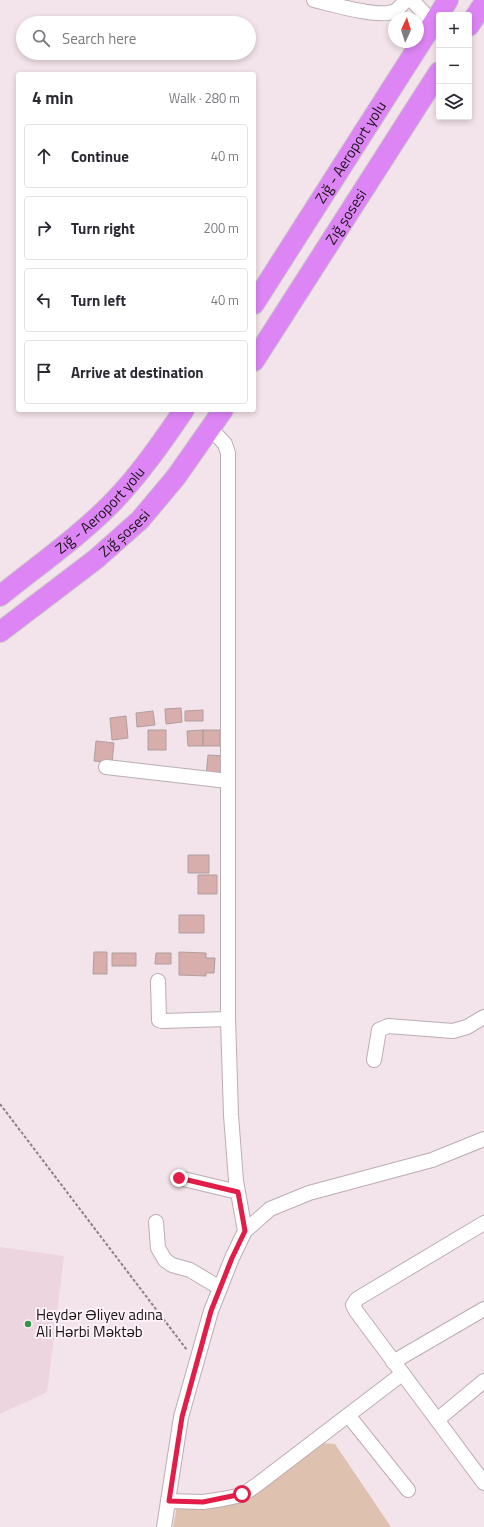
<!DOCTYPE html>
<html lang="en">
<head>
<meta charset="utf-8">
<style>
  :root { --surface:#fff; --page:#f7f7f7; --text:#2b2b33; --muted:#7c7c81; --line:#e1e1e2 }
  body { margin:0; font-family:"Titillium Web",sans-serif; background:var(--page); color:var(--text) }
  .controls { position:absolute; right:12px; top:12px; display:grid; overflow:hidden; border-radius:4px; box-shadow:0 2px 6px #0003 }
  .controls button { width:36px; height:36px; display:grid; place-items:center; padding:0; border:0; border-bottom:1px solid var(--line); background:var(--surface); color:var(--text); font:20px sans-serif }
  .compass { position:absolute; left:388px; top:12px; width:36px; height:36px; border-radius:50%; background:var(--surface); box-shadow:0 2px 6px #0003; rotate:4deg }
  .stop { position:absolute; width:12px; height:12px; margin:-9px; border:3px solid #e11d48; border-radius:50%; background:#fff }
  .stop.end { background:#e11d48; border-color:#fff; box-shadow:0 1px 4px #0008 }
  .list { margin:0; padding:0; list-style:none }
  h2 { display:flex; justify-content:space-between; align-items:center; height:52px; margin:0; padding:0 16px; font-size:17px }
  h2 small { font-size:13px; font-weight:400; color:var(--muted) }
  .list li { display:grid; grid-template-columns:26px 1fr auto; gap:12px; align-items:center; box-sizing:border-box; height:64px; margin:0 8px 8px; padding:0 8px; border:1px solid var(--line); border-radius:4px }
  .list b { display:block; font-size:15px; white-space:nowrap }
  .list em { font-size:13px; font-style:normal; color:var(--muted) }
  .icon { flex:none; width:22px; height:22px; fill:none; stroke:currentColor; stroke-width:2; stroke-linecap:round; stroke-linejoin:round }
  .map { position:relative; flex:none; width:484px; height:1527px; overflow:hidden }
  .search { position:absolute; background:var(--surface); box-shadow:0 2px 6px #0003; left:16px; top:16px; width:240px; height:44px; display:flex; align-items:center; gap:10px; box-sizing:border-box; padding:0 14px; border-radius:22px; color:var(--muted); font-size:15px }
  .panel { position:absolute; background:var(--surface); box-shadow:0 2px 6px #0003; left:16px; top:72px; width:240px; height:340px; border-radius:4px }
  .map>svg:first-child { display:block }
  .built { fill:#edd5df }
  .green { fill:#dec1af }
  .building { fill:#d7aeac; stroke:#af9f9e }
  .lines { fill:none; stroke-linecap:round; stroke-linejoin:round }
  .minor-casing { stroke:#bcadb3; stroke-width:16 }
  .highway-casing { stroke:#c8c7c7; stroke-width:22 }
  .path { stroke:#8c8186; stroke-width:2; stroke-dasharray:3 2; stroke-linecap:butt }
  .minor { stroke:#fff; stroke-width:14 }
  .highway { stroke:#de85f6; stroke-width:20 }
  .route { stroke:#e11d48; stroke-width:5 }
  .poi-dot { fill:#34964b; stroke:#fef1f7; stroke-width:1.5 }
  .labels { text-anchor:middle; stroke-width:4; stroke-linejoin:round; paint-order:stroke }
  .street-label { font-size:15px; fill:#191416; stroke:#fef1f7 }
  .poi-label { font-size:15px; fill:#191416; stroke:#fef1f7; text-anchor:start }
</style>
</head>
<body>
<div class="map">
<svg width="484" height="1527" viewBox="0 0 484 1527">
  <rect width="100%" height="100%" fill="#f3e3ea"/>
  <path class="built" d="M0,1247L64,1256L47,1392L0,1414Z"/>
  <path class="green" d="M321,1443L335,1444L391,1527H173L177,1506L210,1507Z"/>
  <path class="building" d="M181,708L182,722L166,724L165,709Z
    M203,710V721H185V711Z
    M153,711L155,725L137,727L136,713Z
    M126,716L128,738L112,740L110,718Z
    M148,730H166V750H148Z
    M203,730V746H188L187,731Z
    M203,730H220V746H203Z
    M96,741L114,743L112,763L94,761Z
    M208,755L224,756L223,776L206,775Z
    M188,855H209V873H188Z
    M198,875H217V894H198Z
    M179,915H204V933H179Z
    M94,952H107V974H93Z
    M179,952L206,953V958H215L214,973H206V976L179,975Z
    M112,953H136V966H112Z
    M156,953H171V964H155Z"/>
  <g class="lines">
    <g class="minor-casing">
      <path id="minor" d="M314,0C331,4 380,19 395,11C399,9 403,3 406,0
        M412,0L433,23
        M106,767L228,781
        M158,981L159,1020L162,1021L228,1019
        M374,1060L379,1030L388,1026L453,1031L467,1027L484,1017
        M179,1178L238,1192
        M156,1222L158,1248L165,1260L172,1265L190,1270L220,1288
        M484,1223L357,1299L353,1305L356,1311L484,1483
        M245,1231L270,1209L309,1193L432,1160L484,1139
        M393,1362L484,1309
        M348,1415L408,1490
        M437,1420L484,1381
        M169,1501L203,1502L223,1499L242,1495L258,1484L402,1374
        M164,1527L181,1417L211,1311L232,1258L245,1231L236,1181L231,1115L228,1019V453L225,444L211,429"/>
    </g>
    <g class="highway-casing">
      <g id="highway">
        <path d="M469,26L484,3"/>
        <path id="s1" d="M254,304L448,0"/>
        <path id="s2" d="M254,361L439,72"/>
        <path id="s3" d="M0,596C37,566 80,536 113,502C140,474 162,442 184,410"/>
        <path id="s4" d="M0,632L96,559L140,520L176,477L223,410"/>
      </g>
    </g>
    <path class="path" d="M0,1104L187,1350"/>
    <use href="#minor" class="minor"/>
    <use href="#highway" class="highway"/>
  </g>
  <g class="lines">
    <path class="route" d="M179,1178L238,1192L245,1231L232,1258L211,1311L182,1417L169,1501L203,1502L242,1494"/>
  </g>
  <circle class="poi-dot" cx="28" cy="1324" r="4"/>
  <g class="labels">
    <g class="street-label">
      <text dy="5" stroke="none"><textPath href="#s1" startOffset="180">Zığ - Aeroport yolu</textPath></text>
      <text dy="5" stroke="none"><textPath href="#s2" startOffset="171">Zığ şosesi</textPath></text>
      <text dy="5" stroke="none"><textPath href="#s3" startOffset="132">Zığ - Aeroport yolu</textPath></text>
      <text dy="5" stroke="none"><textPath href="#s4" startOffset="159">Zığ şosesi</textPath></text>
    </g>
    <g class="poi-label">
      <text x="36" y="1320">Heydər Əliyev adına<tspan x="36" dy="17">Ali Hərbi Məktəb</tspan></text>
    </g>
  </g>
</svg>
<div class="controls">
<button>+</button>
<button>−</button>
<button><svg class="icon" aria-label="layers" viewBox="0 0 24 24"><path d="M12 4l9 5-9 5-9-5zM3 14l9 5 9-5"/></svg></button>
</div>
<svg class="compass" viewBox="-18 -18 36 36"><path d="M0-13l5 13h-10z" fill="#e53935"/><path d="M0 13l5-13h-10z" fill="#7c7c81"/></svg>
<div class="stop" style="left:242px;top:1494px"></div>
<div class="stop end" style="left:179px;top:1178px"></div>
<div class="search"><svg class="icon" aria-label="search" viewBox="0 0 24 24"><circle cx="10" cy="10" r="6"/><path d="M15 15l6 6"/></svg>Search here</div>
<section class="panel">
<h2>4 min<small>Walk · 280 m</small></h2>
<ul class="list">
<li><svg class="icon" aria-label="ahead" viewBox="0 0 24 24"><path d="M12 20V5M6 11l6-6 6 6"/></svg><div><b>Continue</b></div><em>40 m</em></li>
<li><svg class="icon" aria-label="right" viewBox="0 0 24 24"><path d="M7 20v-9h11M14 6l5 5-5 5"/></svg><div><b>Turn right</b></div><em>200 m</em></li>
<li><svg class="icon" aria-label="left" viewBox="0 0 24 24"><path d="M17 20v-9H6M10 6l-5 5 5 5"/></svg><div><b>Turn left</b></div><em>40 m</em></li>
<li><svg class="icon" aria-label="arrive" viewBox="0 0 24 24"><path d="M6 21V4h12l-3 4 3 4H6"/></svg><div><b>Arrive at destination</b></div></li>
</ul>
</section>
</div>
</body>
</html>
